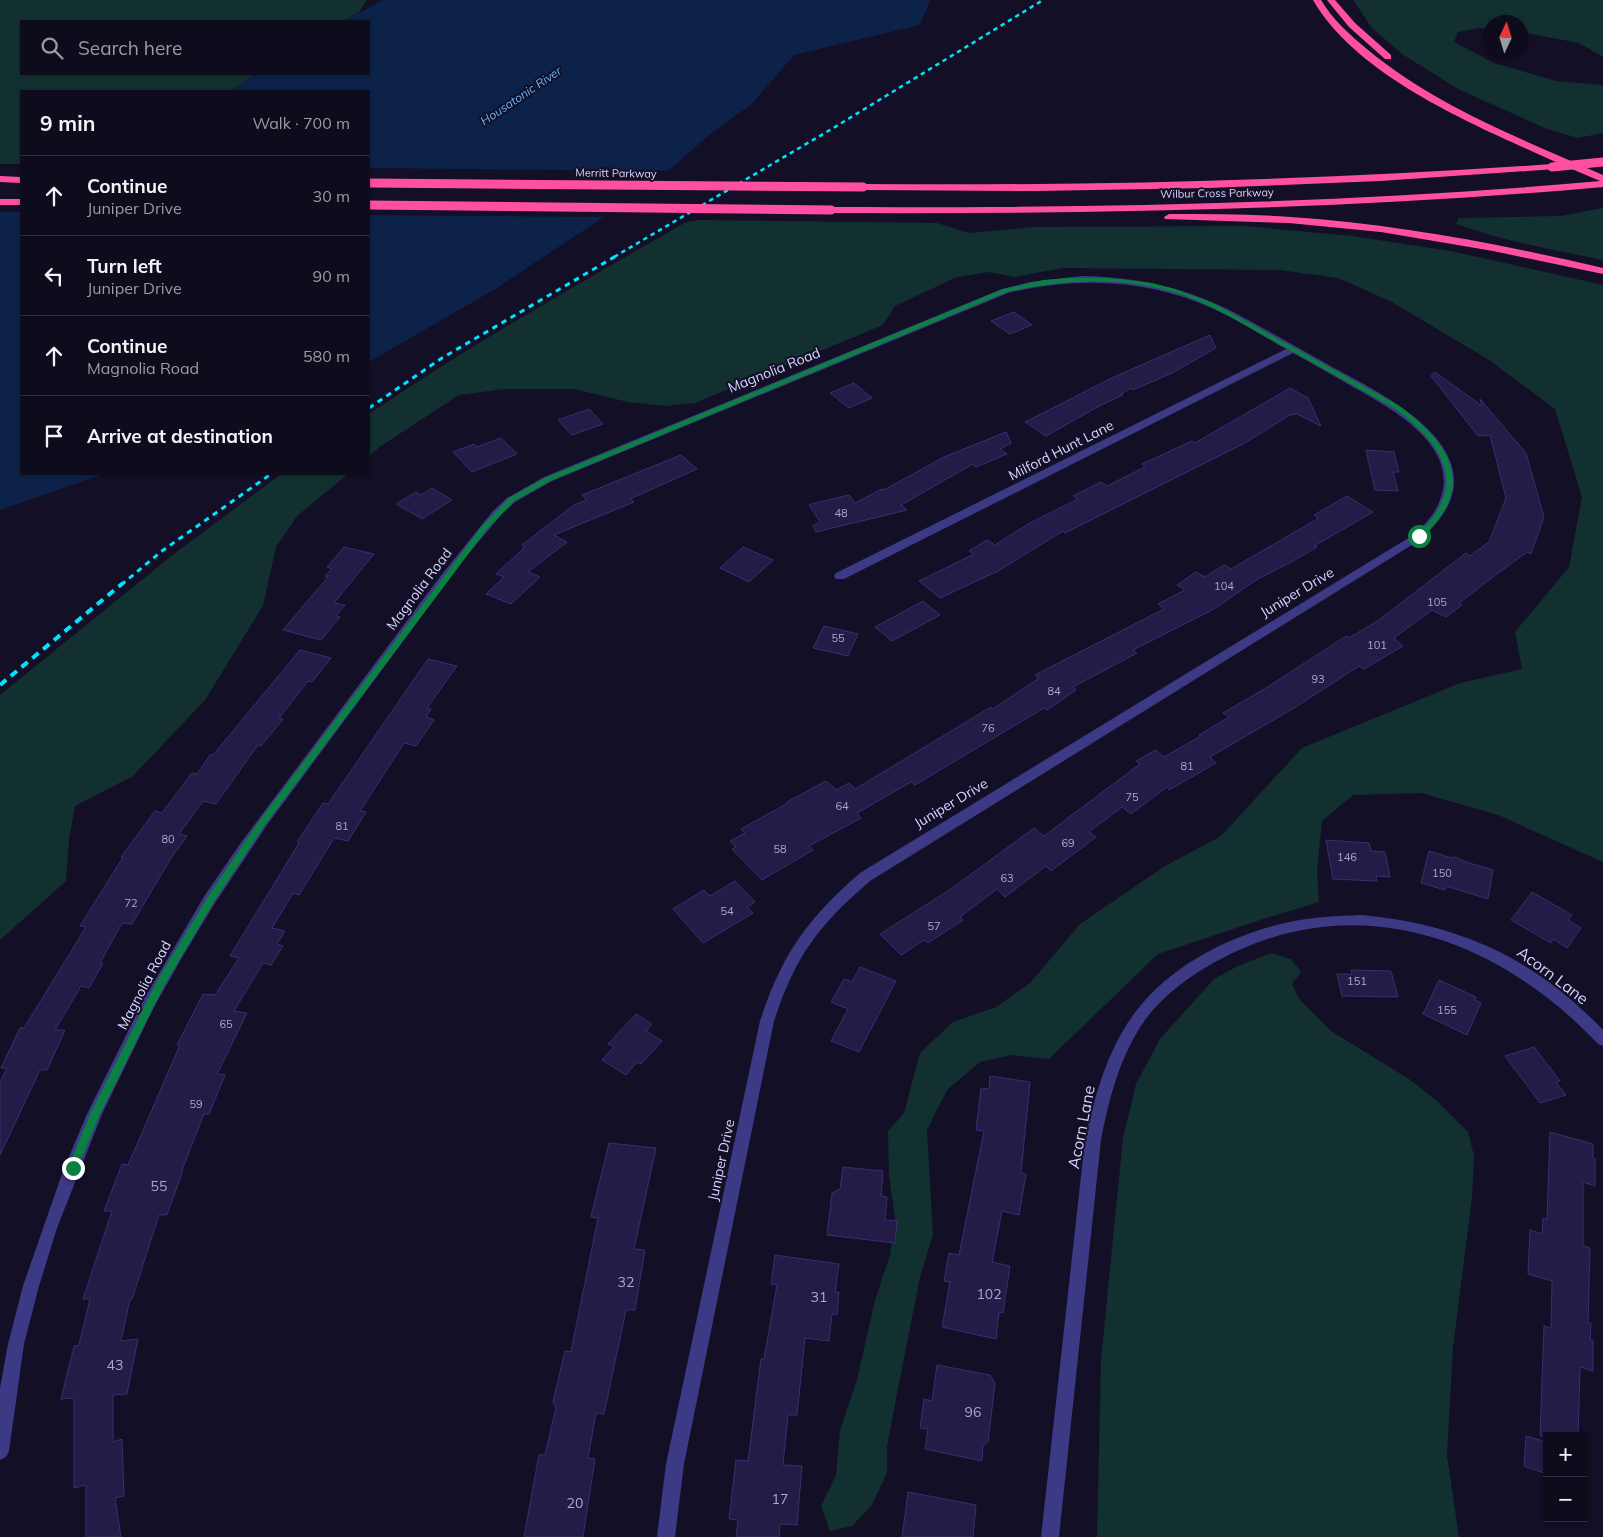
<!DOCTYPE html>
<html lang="en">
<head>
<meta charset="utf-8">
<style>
  :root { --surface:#0e0b1c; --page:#1c1929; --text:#f1f3f6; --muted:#9b9ba3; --line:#2e2b3b }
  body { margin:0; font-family:Mulish,sans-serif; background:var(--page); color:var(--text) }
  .controls { position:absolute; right:15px; bottom:15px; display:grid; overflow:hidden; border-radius:0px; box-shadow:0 1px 4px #0004 }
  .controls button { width:45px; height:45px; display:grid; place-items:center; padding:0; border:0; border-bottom:1px solid var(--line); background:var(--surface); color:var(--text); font:25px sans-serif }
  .compass { position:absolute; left:1483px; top:15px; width:45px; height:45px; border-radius:50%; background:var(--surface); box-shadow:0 1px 4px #0004; rotate:4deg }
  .stop { position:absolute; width:15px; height:15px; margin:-11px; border:4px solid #0b8043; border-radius:50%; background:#fff }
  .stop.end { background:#0b8043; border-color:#fff; box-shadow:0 1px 5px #0008 }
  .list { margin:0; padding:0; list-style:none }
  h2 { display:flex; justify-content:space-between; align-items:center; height:65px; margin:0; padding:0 20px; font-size:21px }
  h2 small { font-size:16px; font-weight:400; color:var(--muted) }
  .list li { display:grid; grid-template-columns:32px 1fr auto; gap:15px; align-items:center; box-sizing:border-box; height:80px; padding:0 20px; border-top:1px solid var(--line) }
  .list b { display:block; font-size:19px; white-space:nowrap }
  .list p { margin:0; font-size:16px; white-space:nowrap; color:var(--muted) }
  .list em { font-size:16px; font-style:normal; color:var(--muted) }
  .icon { flex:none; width:28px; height:28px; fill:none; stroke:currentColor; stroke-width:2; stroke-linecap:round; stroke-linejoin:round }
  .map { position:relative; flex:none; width:1603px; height:1537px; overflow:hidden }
  .search { position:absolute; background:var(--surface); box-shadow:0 1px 4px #0004; left:20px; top:20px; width:350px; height:55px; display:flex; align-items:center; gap:12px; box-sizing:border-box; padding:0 18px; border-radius:0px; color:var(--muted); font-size:19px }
  .panel { position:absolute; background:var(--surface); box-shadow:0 1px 4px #0004; left:20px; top:90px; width:350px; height:385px; border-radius:0px }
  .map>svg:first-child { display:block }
  .green { fill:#12302f }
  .water { fill:#0c2248 }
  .pier { fill:#130f26 }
  .building { fill:#241b47; stroke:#3b2d73 }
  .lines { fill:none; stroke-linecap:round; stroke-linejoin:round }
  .minor { fill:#3d3a85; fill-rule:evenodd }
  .motorway { fill:#ff4fa3; fill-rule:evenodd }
  .rail-far2 { stroke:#00e5ff; stroke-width:2.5; stroke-dasharray:4.5 4; stroke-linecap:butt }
  .rail-far1 { stroke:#00e5ff; stroke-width:3; stroke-dasharray:5.5 5; stroke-linecap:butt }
  .rail { stroke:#00e5ff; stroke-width:4; stroke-dasharray:8 6; stroke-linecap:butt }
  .motorway-bridge { stroke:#ff4fa3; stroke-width:9 }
  .route { fill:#0b8043 }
  .labels { text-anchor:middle; stroke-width:4; stroke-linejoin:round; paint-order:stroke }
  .far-street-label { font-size:11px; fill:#d9d4ff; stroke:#130f26 }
  .number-label { font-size:11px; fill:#aca6d1 }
  .far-water-label { font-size:12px; font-style:italic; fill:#62b6ff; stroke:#130f26 }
  .street-label { font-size:14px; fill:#d9d4ff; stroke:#130f26 }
  .near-number-label { font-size:14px; fill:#aca6d1 }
  .near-street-label { font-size:16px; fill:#d9d4ff; stroke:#130f26 }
</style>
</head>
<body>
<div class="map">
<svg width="1603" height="1537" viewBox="0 0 1603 1537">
  <rect width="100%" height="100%" fill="#130f26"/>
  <path class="green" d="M0,0H367L359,12L343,21H21V74H257L231,91H21V164H0Z
    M1353,0H1603V57L1579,43L1521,32L1520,22H1490V29L1478,28L1458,32L1454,42L1494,63L1556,81L1603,85V133L1578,138L1547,129L1458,89L1402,54L1372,28Z
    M1603,208V260C1554,250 1504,241 1456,224L1459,218L1560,216Z
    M698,220L937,223L969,233L1034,227L1244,226L1352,236L1451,251L1603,285V862L1498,815L1421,793L1353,795L1322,821L1317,870L1319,902L1263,919L1158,954L1049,1059L1012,1055L980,1062L948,1089L935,1113L927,1131L933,1234L920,1277L896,1399L887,1446V1473L872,1505L852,1526L830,1531L821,1506L836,1475L840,1430L857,1380L875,1300L890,1255L895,1218L889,1176L888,1131L904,1113L920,1053L953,1022L996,1007L1031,982L1080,924L1165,866L1221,836L1302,748L1460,683L1522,669L1515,632L1569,567L1582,497L1555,409L1489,360L1392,302L1338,278L1279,270L1062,268L1014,277L989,272L957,277L895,306L883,325L695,403L665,406L628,402L574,389H505L459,395L381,446L369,456V414C471,344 579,284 686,222Z
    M281,474H348L297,516L276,547L263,606L205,700L133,776L75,806L69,840L66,881L0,940V695L170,557Z
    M1271,953L1291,959L1301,972L1292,984L1299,999L1331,1031L1409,1079L1437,1101L1468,1132L1474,1156L1472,1198L1453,1347L1447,1456L1459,1537H1097L1101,1360L1123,1138L1136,1084L1160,1039L1214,979L1238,966Z"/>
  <path class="water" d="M383,0H930L920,25L794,55L751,105L714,131L648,188L492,291L369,362V91H231L257,74H369V21H343Z
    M21,175V474H104L0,510V181Z"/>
  <path class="pier" d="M369,168L672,171L649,190L607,217L369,215Z
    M21,172V212H0V178Z"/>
  <path class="building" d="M1014,312L1032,325L1010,334L991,321Z
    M1210,335L1216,348L1172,373L1133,390L1131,388L1121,394L1123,395L1101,405L1046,436L1025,422L1114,377Z
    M1435,372L1482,406L1480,399L1526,453L1544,517L1531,554L1527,552L1489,580L1459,603L1462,605L1446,617L1432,610L1394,638L1403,646L1364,669L1359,666L1294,708L1210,757L1216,763L1169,790L1167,787L1131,814L1122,807L1089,832L1096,837L1051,871L1046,866L1005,897L997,889L960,917L963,920L928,943L924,940L901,955L880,934L951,889L1034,828L1044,836L1140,764L1136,761L1156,750L1164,757L1201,736L1199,735L1229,717L1223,713L1266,688L1346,636L1349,638L1379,620L1466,553L1470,556L1489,542L1506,498L1490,435L1478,436L1431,376Z
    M854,383L872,398L849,408L830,393Z
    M1290,388L1308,398L1321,426L1297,414L1290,415L1243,444L1065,533L1063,531L998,571L940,598L919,581L974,554L969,551L987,540L995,545L1028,524L1078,499L1073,496L1101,482L1107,486L1145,467L1142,464L1192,441L1195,443Z
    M589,409L603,424L572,435L558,420Z
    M1006,432L1011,443L1000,449L1007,454L976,467L973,464L901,505L907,510L816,532L813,526L820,522L809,505L811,504L849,495L855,503L882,489L884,490L944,457Z
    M501,438L517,454L472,472L453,452L474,444L477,447Z
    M1366,450L1394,452L1399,472H1393L1398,491L1375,490Z
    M681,455L697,469L630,499L634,502L554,535L567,542L528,572L540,577L511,604L486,594L504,577L496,574L525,547L522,545L574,505L587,500L582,495Z
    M432,488L452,500L422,519L396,504L416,492L421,495Z
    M1347,496L1373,512L1314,546L1317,547L1293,561L1256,580L1214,609L1133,650L1137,653L1073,687L1076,690L1047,710L1044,708L915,785L911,782L857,813L861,818L809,846L813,850L762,880L732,849L736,847L730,841L745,833L741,829L788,803L787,802L826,781L836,790L849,783L855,789L991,707L993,709L1039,678L1035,675L1164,609L1158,604L1185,590L1177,585L1196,572L1205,577L1224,565L1231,569L1319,518L1314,515Z
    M344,547L374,554L334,603L345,605L336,616L340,617L321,640L283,630L328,577L325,576L332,569L327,567Z
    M743,547L773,560L749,582L720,568Z
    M923,601L940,615L892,641L875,627Z
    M824,626L858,634L848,656L813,648Z
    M300,650L331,658L312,682L308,681L279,718L283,719L261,746L258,745L216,804L203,801L179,834L187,836L171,858L132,924L122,923L100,963H103L89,988L81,986L55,1030H65L47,1070H40L0,1155V1082L7,1068H1L20,1028H24L86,927L80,926L123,857H121L155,811L162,813L192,773L197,774L210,755H213Z
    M428,659L457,666L427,708L431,709L426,717L434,720L416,746L404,743L360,811L366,812L348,841L334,838L299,895L293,893L272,928L285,931L277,944L283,946L271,965L263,963L234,1011L247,1013L217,1074L225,1075L209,1114H204L182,1170H183L167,1215H159L132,1299H130L121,1341L138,1339L127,1394L113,1395V1442L122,1439L124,1496L115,1498L121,1537H86V1485L74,1488V1398L61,1399L74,1346L79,1345L90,1299H83L112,1211H104L122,1164L128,1165L180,1045H177L203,994L215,995L239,958L230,956L299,843L297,842L323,803L328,804Z
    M1326,840L1369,843L1371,851L1385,852L1390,877L1376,876L1377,881L1333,879Z
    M1429,851L1452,858L1455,857L1466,862L1493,870L1488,899L1446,886L1445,890L1421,883Z
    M735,881L755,902L747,907L753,913L703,943L673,909L704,890L710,896Z
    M1532,892L1572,915L1568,920L1581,928L1567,948L1553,939L1551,943L1511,920Z
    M860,967L896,981L859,1052L831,1041L848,1009L831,1002L844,979L852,982Z
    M1351,970L1391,971L1398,997L1342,996L1337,974H1352Z
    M1439,980L1476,997L1475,1000L1481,1003L1467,1035L1423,1014Z
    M636,1014L652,1024L646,1031L662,1041L641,1064L637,1062L626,1075L602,1060L614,1047L608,1044Z
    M1534,1047L1560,1081L1556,1082L1566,1095L1540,1103L1505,1056Z
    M990,1076L1030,1082L1021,1173L1026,1174L1019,1215L1002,1211L992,1262L1010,1266L1003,1313L999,1312L996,1339L942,1327L950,1282L944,1281L949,1253L959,1255L984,1131L976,1130L981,1088L989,1089Z
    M1550,1132L1593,1144V1158L1595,1159V1186L1583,1182V1246L1590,1248L1588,1323H1591L1590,1340H1593V1371L1580,1367L1578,1436H1540L1544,1326L1551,1328L1552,1281L1528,1274L1530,1230L1542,1234L1543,1218L1547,1220Z
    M609,1143L656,1148L634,1249L645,1250L635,1310H626L604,1414L596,1413L588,1458L595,1459L583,1537H524L539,1455H545L556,1408L553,1402L565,1351L571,1352L598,1218L591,1217Z
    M843,1167L883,1171L881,1196L887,1197L885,1220L897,1221L895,1243L827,1235L832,1193L840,1189Z
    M775,1255L839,1264L835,1292H839L837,1315L832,1314L829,1341L805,1338L797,1415H788L783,1465L802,1466L797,1525L780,1524L779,1537H736L738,1520L729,1519L736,1460L748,1461L761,1359H764L777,1285L771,1284Z
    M937,1365L990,1375L995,1383L988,1442L983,1446L982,1461L925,1449L928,1429L920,1428L924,1399L932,1401Z
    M1526,1436L1547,1442V1474L1524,1466Z
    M908,1492L976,1505L973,1537H902Z"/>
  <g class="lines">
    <path class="minor" d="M1082,276C1137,277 1188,288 1237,314C1267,330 1297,347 1327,364C1368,387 1457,427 1454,484C1453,506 1437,523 1423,538L870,881C818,926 796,955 774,1021L684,1464L675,1537H657L666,1464L760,1021C782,954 807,919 860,873L1415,534C1425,524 1435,514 1440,500C1461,446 1391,408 1353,387C1333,375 1313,364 1293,353L844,579H836L834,576L836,573L1286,349C1263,336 1241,322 1216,310C1150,279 1079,276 1008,293L552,481L515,502L501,515L464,559L267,825L215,903L184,954L154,1007L102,1114L57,1228L39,1286L24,1344L9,1451L6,1457L0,1460V1388L8,1344L23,1286L63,1171L87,1114L144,999L205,895L240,844L439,578L493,511L507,498L544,477L1002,289L1030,282Z
      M1361,915C1460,924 1534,958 1603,1030V1046L1598,1044C1504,944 1371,891 1239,950C1204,966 1168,989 1145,1020C1120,1056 1109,1098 1101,1140L1059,1537H1041L1085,1140C1095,1095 1108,1047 1137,1010C1172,964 1233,934 1289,922C1313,917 1337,916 1361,915Z"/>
    <path class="motorway" d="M1313,0H1321C1333,20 1350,35 1368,50C1437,107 1522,139 1603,175V187C1346,210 1089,214 831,213L826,210L831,207C1088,208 1344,204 1600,181C1576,171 1551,160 1527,149C1456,117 1353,70 1313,0Z
      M1327,0H1335L1355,23L1391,55V59H1385L1349,27Z
      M1552,164L1555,165V169L1380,181L1208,188L1036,191L863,190L858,187L863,184C1093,186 1322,180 1552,164Z
      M0,176L21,177V183L0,182Z
      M0,199H21V205H0Z
      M1169,214C1210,214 1250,214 1291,217C1396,224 1500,244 1603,268V274L1493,251L1381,232L1289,223L1165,219L1164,217Z"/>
    <path class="rail-far2" d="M614,257L835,127L1043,0"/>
    <path class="rail-far1" d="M369,408L442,358L616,256
      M121,585L162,551L271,474"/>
    <path class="rail" d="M0,685L123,583"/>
    <path class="motorway-bridge" d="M1552,167L1603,162
      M369,183L863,187
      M369,205L831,210"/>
  </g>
  <path class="route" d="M1068,278H1110L1152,283L1175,289L1213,303L1398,405C1451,444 1478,487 1421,538H1416V535C1471,486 1444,445 1394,408C1352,385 1310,361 1268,338C1236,320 1204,300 1169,291C1114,276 1062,280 1007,292L550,481L514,501L487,529L264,826L215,900L165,984L99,1116L76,1172H69L68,1168L91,1112L158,979L209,895L259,821L482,526L509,498L545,478L1003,289L1044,280Z"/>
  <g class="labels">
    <g class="far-street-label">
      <text transform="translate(616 173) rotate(1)" y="4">Merritt Parkway</text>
      <text transform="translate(1217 193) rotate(-1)" y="4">Wilbur Cross Parkway</text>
    </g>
    <g class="number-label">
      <text x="841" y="517">48</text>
      <text x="1224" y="590">104</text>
      <text x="1437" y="606">105</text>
      <text x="838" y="642">55</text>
      <text x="1377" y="649">101</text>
      <text x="1318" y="683">93</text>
      <text x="1054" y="695">84</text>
      <text x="988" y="732">76</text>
      <text x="1187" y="770">81</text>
      <text x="1132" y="801">75</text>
      <text x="842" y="810">64</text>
      <text x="342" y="830">81</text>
      <text x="168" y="843">80</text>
      <text x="1068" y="847">69</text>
      <text x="780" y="853">58</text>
      <text x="1347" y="861">146</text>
      <text x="1442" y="877">150</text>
      <text x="1007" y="882">63</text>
      <text x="131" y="907">72</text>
      <text x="727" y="915">54</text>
      <text x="934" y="930">57</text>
      <text x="1357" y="985">151</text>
      <text x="1447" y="1014">155</text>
      <text x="226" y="1028">65</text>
      <text x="196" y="1108">59</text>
    </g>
    <g class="far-water-label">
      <text transform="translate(521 96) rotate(-34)" y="4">Housatonic River</text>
    </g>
    <g class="street-label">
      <text transform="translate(774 370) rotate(-22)" y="5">Magnolia Road</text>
      <text transform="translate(1061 450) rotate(-27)" y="5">Milford Hunt Lane</text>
      <text transform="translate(419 589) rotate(-53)" y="5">Magnolia Road</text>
      <text transform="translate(1297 592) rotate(-31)" y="5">Juniper Drive</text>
      <text transform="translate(951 803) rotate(-31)" y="5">Juniper Drive</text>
      <text transform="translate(144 985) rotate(-62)" y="5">Magnolia Road</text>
      <text transform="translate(721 1160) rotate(-78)" y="5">Juniper Drive</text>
    </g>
    <g class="near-number-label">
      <text x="159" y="1191">55</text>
      <text x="626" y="1287">32</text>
      <text x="989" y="1299">102</text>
      <text x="819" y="1302">31</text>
      <text x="115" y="1370">43</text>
      <text x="973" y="1417">96</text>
      <text x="780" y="1504">17</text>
      <text x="575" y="1508">20</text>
    </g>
    <g class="near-street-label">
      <text transform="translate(1553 975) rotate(37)" y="6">Acorn Lane</text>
      <text transform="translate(1081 1127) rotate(-79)" y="6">Acorn Lane</text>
    </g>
  </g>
</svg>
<div class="controls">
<button>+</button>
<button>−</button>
</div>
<svg class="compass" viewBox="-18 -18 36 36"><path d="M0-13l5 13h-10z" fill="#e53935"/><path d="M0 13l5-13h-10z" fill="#9b9ba3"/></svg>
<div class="stop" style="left:1419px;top:536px"></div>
<div class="stop end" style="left:73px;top:1168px"></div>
<div class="search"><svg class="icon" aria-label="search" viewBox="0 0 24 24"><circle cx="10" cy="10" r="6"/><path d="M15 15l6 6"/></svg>Search here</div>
<section class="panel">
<h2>9 min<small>Walk · 700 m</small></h2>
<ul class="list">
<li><svg class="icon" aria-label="ahead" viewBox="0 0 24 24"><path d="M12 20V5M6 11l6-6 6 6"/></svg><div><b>Continue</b><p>Juniper Drive</p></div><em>30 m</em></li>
<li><svg class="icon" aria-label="left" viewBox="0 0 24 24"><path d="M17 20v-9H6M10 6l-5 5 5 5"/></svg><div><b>Turn left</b><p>Juniper Drive</p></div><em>90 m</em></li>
<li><svg class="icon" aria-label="ahead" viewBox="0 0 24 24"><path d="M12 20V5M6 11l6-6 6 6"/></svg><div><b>Continue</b><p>Magnolia Road</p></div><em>580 m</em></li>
<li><svg class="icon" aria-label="arrive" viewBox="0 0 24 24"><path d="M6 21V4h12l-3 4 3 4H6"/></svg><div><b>Arrive at destination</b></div></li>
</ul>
</section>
</div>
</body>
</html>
